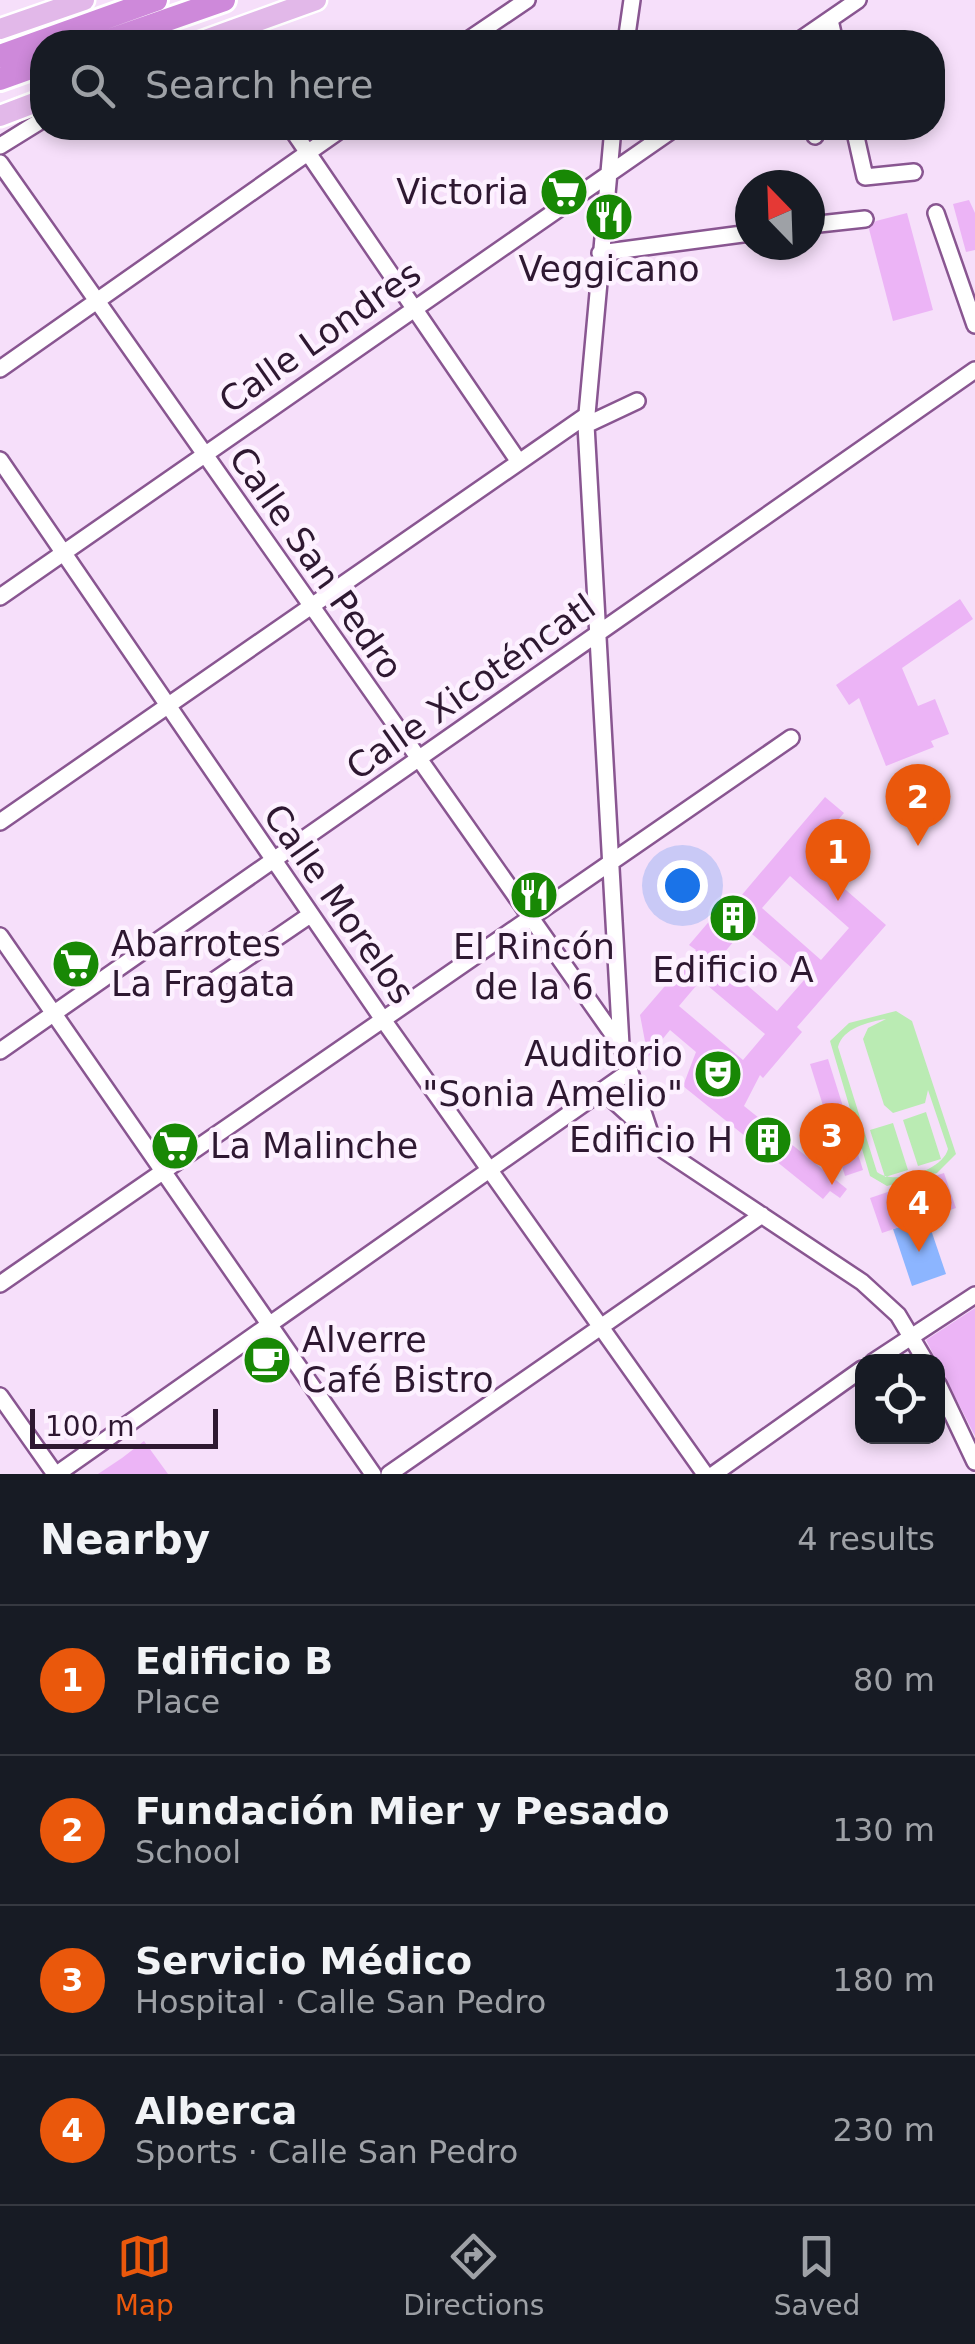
<!DOCTYPE html>
<html lang="en">
<head>
<meta charset="utf-8">
<style>
  :root { --surface:#171b24; --page:#242831; --text:#f1f3f6; --muted:#9ea1a6; --line:#363941; --accent:#ea580c }
  body { margin:0; font-family:"DejaVu Sans",sans-serif; background:var(--page); color:var(--text) }
  .controls { position:absolute; right:30px; bottom:30px; display:grid; overflow:hidden; border-radius:20px; box-shadow:0 5px 15px #0003 }
  .controls button { width:90px; height:90px; display:grid; place-items:center; padding:0; border:0; border-bottom:2px solid var(--line); background:var(--surface); color:var(--text); font:50px sans-serif }
  .compass { position:absolute; left:735px; top:170px; width:90px; height:90px; border-radius:50%; background:var(--surface); box-shadow:0 5px 15px #0003; rotate:337deg }
  .scale { position:absolute; left:30px; bottom:25px; width:188px; box-sizing:border-box; padding-left:10px; border:5px solid #2e1831; border-top:0; font-size:28px; line-height:35px; white-space:nowrap; color:#2e1831; -webkit-text-stroke:8px #fdf1ff; paint-order:stroke }
  .you { position:absolute; left:682px; top:885px; width:35px; height:35px; margin:-25px; border:8px solid #fff; border-radius:50%; background:#1a73e8; box-shadow:0 0 0 15px #1a73e833 }
  .badge { display:grid; place-items:center; width:65px; height:65px; border-radius:50%; background:var(--accent); color:#fff; font-size:32px; font-weight:700 }
  .pin { position:absolute; translate:-50% -82px; filter:drop-shadow(0 2px 5px #0008) }
  .pin::after { content:''; position:absolute; top:52px; width:35px; height:30px; background:inherit; clip-path:polygon(0 0,100% 0,50% 100%) }
  .list { margin:0; padding:0; list-style:none }
  h2 { display:flex; justify-content:space-between; align-items:center; height:130px; margin:0; padding:0 40px; font-size:42px }
  h2 small { font-size:32px; font-weight:400; color:var(--muted) }
  .list li { display:grid; grid-template-columns:65px 1fr auto; gap:30px; align-items:center; box-sizing:border-box; height:150px; padding:0 40px; border-top:2px solid var(--line) }
  .list b { display:block; font-size:38px; white-space:nowrap }
  .list p { margin:0; font-size:32px; white-space:nowrap; color:var(--muted) }
  .list em { font-size:32px; font-style:normal; color:var(--muted) }
  .icon { flex:none; width:55px; height:55px; fill:none; stroke:currentColor; stroke-width:2; stroke-linecap:round; stroke-linejoin:round }
  .map { position:relative; flex:none; width:975px; height:1474px; overflow:hidden }
  .search { position:absolute; background:var(--surface); box-shadow:0 5px 15px #0003; left:30px; right:30px; top:30px; height:110px; display:flex; align-items:center; gap:25px; box-sizing:border-box; padding:0 35px; border-radius:40px; color:var(--muted); font-size:38px }
  .sheet { height:730px; background:var(--surface) }
  nav { display:flex; justify-content:space-around; align-items:center; box-sizing:border-box; height:140px; border-top:2px solid var(--line); background:var(--surface); font-size:28px; color:var(--muted) }
  nav a { display:grid; justify-items:center; gap:5px }
  nav .on { color:var(--accent) }
  .map>svg:first-child { display:block }
  .green { fill:#baebb3; fill-rule:evenodd }
  .water { fill:#8cb5ff }
  .building { fill:#ecb4f6; fill-rule:evenodd }
  .lines { fill:none; stroke-linecap:round; stroke-linejoin:round }
  .minor-casing { stroke:#895691; stroke-width:20 }
  .major-casing { stroke:#fff; stroke-width:25 }
  .highway-casing { stroke:#fff; stroke-width:28 }
  .minor { stroke:#fff; stroke-width:15 }
  .major { stroke:#e2b8e9; stroke-width:20 }
  .highway { stroke:#ce89da; stroke-width:22 }
  .labels { text-anchor:middle; stroke-width:9; stroke-linejoin:round; paint-order:stroke }
  .poi-label { font-size:35px; fill:#2e1831; stroke:#fdf1ff; text-anchor:end }
  .street-label { font-size:35px; fill:#2e1831; stroke:#fdf1ff }
</style>
</head>
<body>
<div class="map">
<svg width="975" height="1474" viewBox="0 0 975 1474">
  <rect width="100%" height="100%" fill="#f6dffa"/>
  <path class="green" d="M896,1011L912,1021L956,1154L937,1173L887,1186L870,1176L830,1041L849,1023ZM886,1019L868,1028L863,1039L884,1105L893,1113L925,1103L928,1090L948,1149C943,1170 894,1186 877,1172L838,1047C843,1028 868,1022 886,1019Z
    M926,1112L941,1159L918,1166L903,1120Z
    M893,1123L908,1170L885,1177L870,1130Z"/>
  <path class="water" d="M927,1218L946,1274L912,1286L893,1229Z"/>
  <path class="building" d="M969,200L975,213V250L966,252L953,204Z
    M907,213L933,310L893,321L869,229L876,221Z
    M960,599L973,619L902,668L918,706L935,699L949,734L931,741L934,747L886,766L859,698L849,705L836,685Z
    M825,797L844,813L807,856L886,925L797,1027L802,1032L763,1078L760,1075L744,1106L847,1189L840,1198L830,1191L823,1199L683,1086L696,1052L670,1030L648,1057L640,1015L696,950L689,945L729,898L735,903ZM790,876L849,928L821,960L762,908ZM745,928L805,979L777,1011L718,960ZM701,980L765,1034L743,1060L679,1006Z
    M828,1059L863,1170L845,1176L810,1064Z
    M944,1173L956,1208L882,1233L870,1198Z
    M975,1308V1436L926,1340Z
    M144,1441L168,1474H98L122,1458Z"/>
  <g class="lines">
    <g class="minor-casing">
      <path id="minor" d="M830,20L835,42
        M465,42L527,0
        M626,42L632,0
        M797,42L858,0
        M291,128L519,462
        M613,128L586,425L621,1045L650,1133L665,1151L862,1282L898,1315L926,1362
        M813,128L815,136
        M854,128L865,177L914,172
        M0,146L42,120
        M0,163L619,1043
        M936,213L975,325
        M810,225L865,219
        M600,253L750,233
        M0,369L343,128
        M586,425L637,401
        M0,460L384,1021L705,1474
        M0,597L675,128
        M0,822L587,415
        M0,936L373,1474
        M212,982L310,915
        M0,1051L975,370
        M602,1090L647,1131
        M0,1284L791,738
        M873,1362L975,1295
        M938,1384L975,1462
        M0,1396L55,1474
        M57,1474L630,1071
        M389,1474L762,1215
        M714,1474L862,1369"/>
    </g>
    <g class="major-casing">
      <path id="major" d="M0,29L84,0
        M200,42L316,0
        M0,116L42,100"/>
    </g>
    <g class="highway-casing">
      <path id="highway" d="M104,42L224,0
        M0,56L156,0
        M0,79L42,64"/>
    </g>
    <use href="#minor" class="minor"/>
    <use href="#major" class="major"/>
    <use href="#highway" class="highway"/>
  </g>
  <defs>
    <g id="supermarket-disc" transform="scale(2.5)"><circle r="9.5" fill="#188805" stroke="#fdf1ff"/><path d="M-6-5.5h2.5l.6 2H6L4.5 2H-2.5L-4.4-4H-6ZM-1.5 3.2a1.3 1.3 0 1 0 .1 0ZM3 3.2a1.3 1.3 0 1 0 .1 0Z" fill="#fff"/></g>
    <g id="restaurant-disc" transform="scale(2.5)"><circle r="9.5" fill="#188805" stroke="#fdf1ff"/><path d="M-5-6h1v4h1v-4h1v4h1v-4h1v5L-1.5 .5V6h-2V.5L-5-1ZM5-6V6H3V1.5H1.5Q1.5-4 5-6Z" fill="#fff"/></g>
    <g id="building-disc" transform="scale(2.5)"><circle r="9.5" fill="#188805" stroke="#fdf1ff"/><path d="M-4-6H4V6H1V3H-1V6H-4ZM-2.5-4.3h1.7v1.8h-1.7ZM.8-4.3h1.7v1.8H.8ZM-2.5-1h1.7V.8h-1.7ZM.8-1h1.7V.8H.8Z" fill="#fff"/></g>
    <g id="theatre-disc" transform="scale(2.5)"><circle r="9.5" fill="#188805" stroke="#fdf1ff"/><path d="M-5-5.5Q0-4 5-5.5V0Q5 5 0 6Q-5 5-5 0ZM-3.3-2.5H-1v1.5H-3.3ZM1-2.5H3.3v1.5H1ZM-2.8 1Q0 5.5 2.8 1Z" fill="#fff"/></g>
    <g id="cafe-disc" transform="scale(2.5)"><circle r="9.5" fill="#188805" stroke="#fdf1ff"/><path d="M-5.5-4.5H6V0H3Q3 3.5 0 3.5H-2.5Q-5.5 3.5-5.5 0ZM3-3.2v2h1.7v-2ZM-6 4.5H4V6H-6Z" fill="#fff"/></g>
  </defs>
  <g fill-rule="evenodd">
    <use href="#supermarket-disc" x="564" y="192"/>
    <use href="#restaurant-disc" x="609" y="217"/>
    <use href="#restaurant-disc" x="534" y="895"/>
    <use href="#building-disc" x="733" y="918"/>
    <use href="#supermarket-disc" x="76" y="964"/>
    <use href="#theatre-disc" x="718" y="1074"/>
    <use href="#building-disc" x="768" y="1140"/>
    <use href="#supermarket-disc" x="175" y="1146"/>
    <use href="#cafe-disc" x="267" y="1360"/>
  </g>
  <g class="labels">
    <g class="poi-label">
      <text x="529" y="204">Victoria</text>
      <text x="609" y="281" text-anchor="middle">Veggicano</text>
      <text x="111" y="956" text-anchor="start">Abarrotes<tspan x="111" dy="40">La Fragata</tspan></text>
      <text x="534" y="959" text-anchor="middle">El Rincón<tspan x="534" dy="40">de la 6</tspan></text>
      <text x="733" y="982" text-anchor="middle">Edificio A</text>
      <text x="683" y="1066">Auditorio<tspan x="683" dy="40">"Sonia Amelio"</tspan></text>
      <text x="733" y="1152">Edificio H</text>
      <text x="210" y="1158" text-anchor="start">La Malinche</text>
      <text x="302" y="1352" text-anchor="start">Alverre<tspan x="302" dy="40">Café Bistro</tspan></text>
    </g>
    <g class="street-label">
      <text transform="translate(320 337) rotate(-35)" y="12">Calle Londres</text>
      <text transform="translate(316 563) rotate(55)" y="12">Calle San Pedro</text>
      <text transform="translate(471 687) rotate(-35)" y="12">Calle Xicoténcatl</text>
      <text transform="translate(339 904) rotate(55)" y="12">Calle Morelos</text>
    </g>
  </g>
</svg>
<div class="controls">
<button><svg class="icon" aria-label="locate" viewBox="0 0 24 24"><circle cx="12" cy="12" r="6"/><path d="M12 2v4M12 18v4M2 12h4M18 12h4"/></svg></button>
</div>
<svg class="compass" viewBox="-18 -18 36 36"><path d="M0-13l5 13h-10z" fill="#e53935"/><path d="M0 13l5-13h-10z" fill="#9ea1a6"/></svg>
<div class="scale">100 m</div>
<div class="you"></div>
<div class="pin badge" style="left:838px;top:901px">1</div>
<div class="pin badge" style="left:918px;top:846px">2</div>
<div class="pin badge" style="left:832px;top:1185px">3</div>
<div class="pin badge" style="left:919px;top:1252px">4</div>
<div class="search"><svg class="icon" aria-label="search" viewBox="0 0 24 24"><circle cx="10" cy="10" r="6"/><path d="M15 15l6 6"/></svg>Search here</div>
</div>
<section class="sheet">
<h2>Nearby<small>4 results</small></h2>
<ul class="list">
<li><span class="badge">1</span><div><b>Edificio B</b><p>Place</p></div><em>80 m</em></li>
<li><span class="badge">2</span><div><b>Fundación Mier y Pesado</b><p>School</p></div><em>130 m</em></li>
<li><span class="badge">3</span><div><b>Servicio Médico</b><p>Hospital · Calle San Pedro</p></div><em>180 m</em></li>
<li><span class="badge">4</span><div><b>Alberca</b><p>Sports · Calle San Pedro</p></div><em>230 m</em></li>
</ul>
</section>
<nav>
<a class="on"><svg class="icon" aria-label="map" viewBox="0 0 24 24"><path d="M3 6l6-2 6 2 6-2v14l-6 2-6-2-6 2zM9 4v14M15 6v14"/></svg>Map</a>
<a><svg class="icon" aria-label="directions" viewBox="0 0 24 24"><path d="M12 3l9 9-9 9-9-9zM9 14v-3h6M13 9l2 2-2 2"/></svg>Directions</a>
<a><svg class="icon" aria-label="saved" viewBox="0 0 24 24"><path d="M7 4h10v16l-5-4-5 4z"/></svg>Saved</a>
</nav>
</body>
</html>
